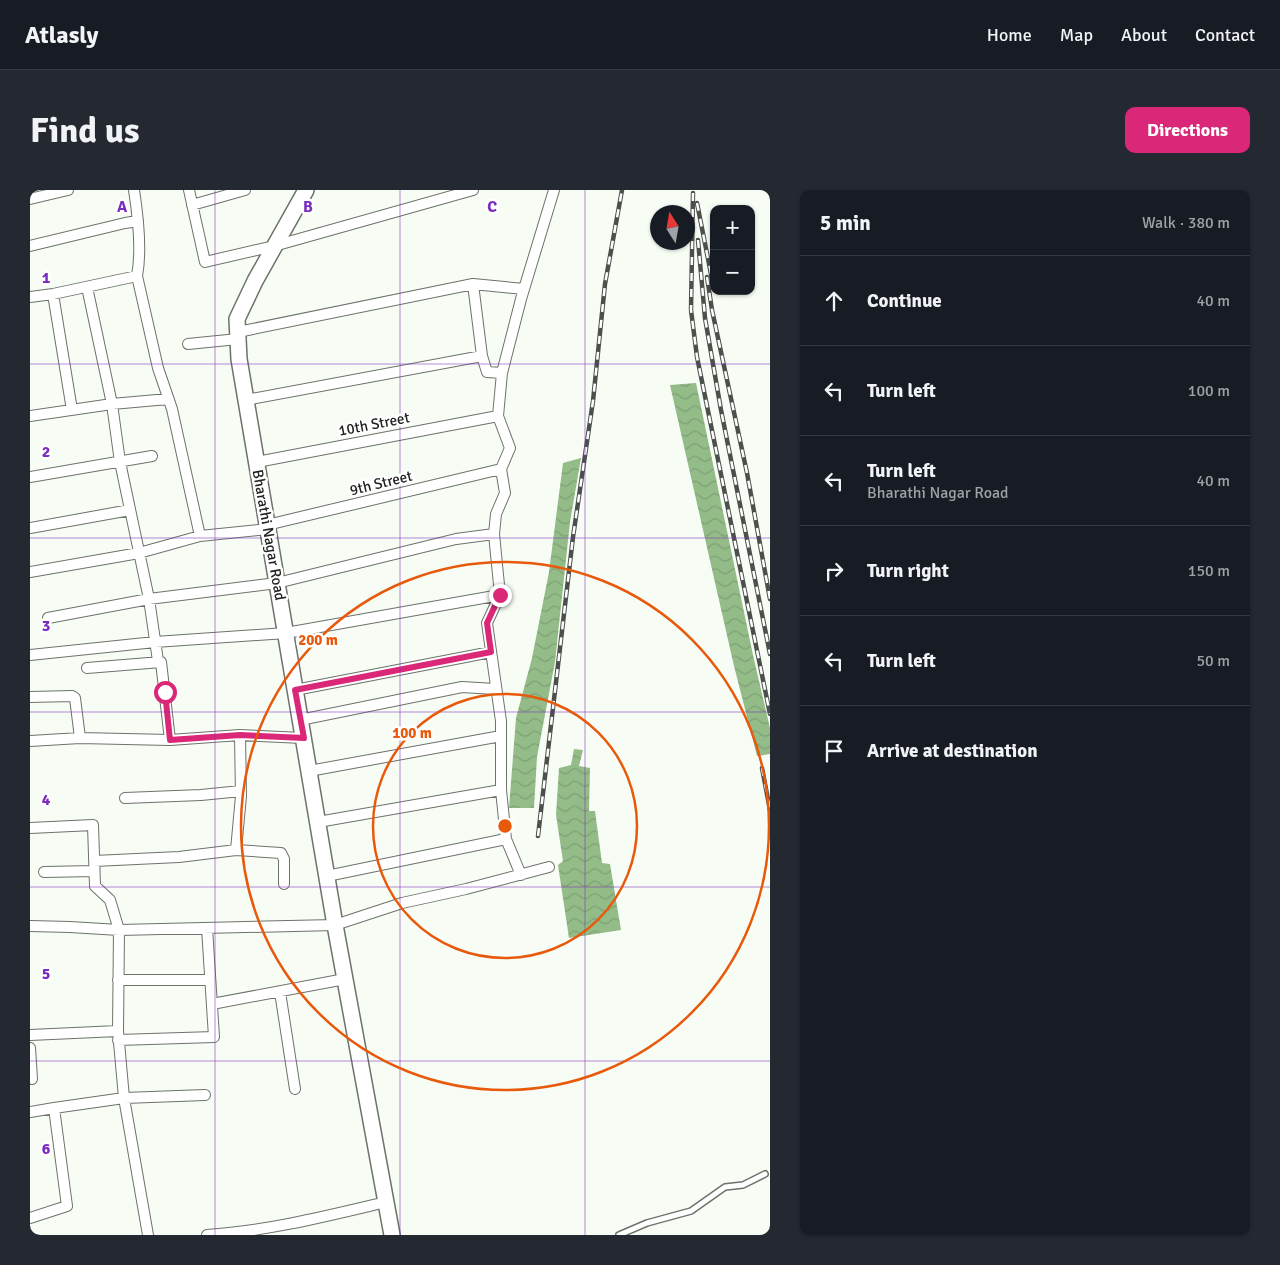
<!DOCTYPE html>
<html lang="en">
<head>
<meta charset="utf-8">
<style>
  :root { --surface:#171b24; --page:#242831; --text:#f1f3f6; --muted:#9ea1a6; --line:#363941; --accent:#db2777 }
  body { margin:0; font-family:Signika,sans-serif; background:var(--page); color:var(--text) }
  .controls { position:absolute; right:15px; top:15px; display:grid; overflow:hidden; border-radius:10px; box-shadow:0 1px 4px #0004 }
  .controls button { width:45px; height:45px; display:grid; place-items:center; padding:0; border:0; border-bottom:1px solid var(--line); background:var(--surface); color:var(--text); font:25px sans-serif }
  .compass { position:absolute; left:620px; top:15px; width:45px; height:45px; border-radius:50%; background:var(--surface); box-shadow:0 1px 4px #0004; rotate:349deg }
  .stop { position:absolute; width:15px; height:15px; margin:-11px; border:4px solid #db2777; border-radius:50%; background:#fff }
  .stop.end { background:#db2777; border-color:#fff; box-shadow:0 1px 5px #0008 }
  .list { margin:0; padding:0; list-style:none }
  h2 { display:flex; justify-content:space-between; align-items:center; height:65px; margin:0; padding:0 20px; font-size:21px }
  h2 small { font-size:16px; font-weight:400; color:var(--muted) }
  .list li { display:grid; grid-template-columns:32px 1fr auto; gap:15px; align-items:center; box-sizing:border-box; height:90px; padding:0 20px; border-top:1px solid var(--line) }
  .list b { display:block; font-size:19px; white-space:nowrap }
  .list p { margin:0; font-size:16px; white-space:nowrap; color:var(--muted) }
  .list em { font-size:16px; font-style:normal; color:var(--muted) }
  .icon { flex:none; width:28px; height:28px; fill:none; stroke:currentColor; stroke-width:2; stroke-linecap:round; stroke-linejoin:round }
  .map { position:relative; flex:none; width:740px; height:1045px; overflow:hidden; border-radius:10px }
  header { display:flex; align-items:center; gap:30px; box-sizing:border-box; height:70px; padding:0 25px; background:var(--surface); border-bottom:1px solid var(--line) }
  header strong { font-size:24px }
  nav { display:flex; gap:28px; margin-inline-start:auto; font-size:18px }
  .intro { display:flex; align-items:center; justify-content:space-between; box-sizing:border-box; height:120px; padding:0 30px }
  h1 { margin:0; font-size:35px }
  .button { padding:12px 22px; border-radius:10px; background:var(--accent); color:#fff; font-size:18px; font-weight:700 }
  main { display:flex; gap:30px; padding:0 30px }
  aside { flex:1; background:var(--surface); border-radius:10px; box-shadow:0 1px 4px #0004 }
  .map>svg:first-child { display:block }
  .water { fill:url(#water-waves) }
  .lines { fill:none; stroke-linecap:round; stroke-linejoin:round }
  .service-casing { stroke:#6d726b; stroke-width:8 }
  .minor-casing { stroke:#6d726b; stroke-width:12 }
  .secondary-casing { stroke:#6d726b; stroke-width:18 }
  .service { stroke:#fff; stroke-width:5 }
  .minor { stroke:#fff; stroke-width:10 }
  .secondary { stroke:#fff; stroke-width:15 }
  .rail-casing { stroke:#4c4f4b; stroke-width:4.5 }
  .rail { stroke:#fff; stroke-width:2.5; stroke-dasharray:8; stroke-linecap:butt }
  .route { stroke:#db2777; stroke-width:6 }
  .grid { fill:none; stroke:#7b2cbf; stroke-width:1; stroke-opacity:0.55 }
  .ring { fill:none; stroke:#e8590c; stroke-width:2.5 }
  .labels { text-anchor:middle; stroke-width:5; stroke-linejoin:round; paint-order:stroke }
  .street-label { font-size:15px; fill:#20221f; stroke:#fff }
  .grid-label { font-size:16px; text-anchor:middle; font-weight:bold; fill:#7b2cbf; stroke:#fff; stroke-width:5; stroke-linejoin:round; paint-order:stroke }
  .centre { fill:#e8590c; stroke:#fff; stroke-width:2.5 }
  .ring-label { font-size:15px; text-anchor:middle; font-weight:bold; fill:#e8590c; stroke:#fff; stroke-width:5; stroke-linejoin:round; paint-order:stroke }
</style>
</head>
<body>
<header>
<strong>Atlasly</strong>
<nav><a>Home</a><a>Map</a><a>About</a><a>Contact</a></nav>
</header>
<div class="intro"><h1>Find us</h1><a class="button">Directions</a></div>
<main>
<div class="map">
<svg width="740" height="1045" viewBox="0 0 740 1045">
  <defs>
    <pattern id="water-waves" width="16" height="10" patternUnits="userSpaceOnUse" patternTransform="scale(1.25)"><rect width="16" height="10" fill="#93bc88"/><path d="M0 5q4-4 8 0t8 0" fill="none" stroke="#7ea175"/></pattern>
  </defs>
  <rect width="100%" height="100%" fill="#f7fdf5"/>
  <path class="water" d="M666,193L723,465L740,538V564L727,566L704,476L640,195Z
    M551,268L540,332L525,472L507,567L504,618H479L486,528L502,468L519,382L533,273Z
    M544,559L553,560L549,576L560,578L559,621H565L572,673L580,674L591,740L539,748L528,675L533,671L526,625L529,578L541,575Z"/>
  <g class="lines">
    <g class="service-casing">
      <path id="service" d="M589,1045L617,1033L661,1021L695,997L713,995L735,984"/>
    </g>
    <g class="minor-casing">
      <path id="minor" d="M104,0C108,26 112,60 107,86L128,178L142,219L170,346L238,339
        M159,0L175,72L244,56L443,0
        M0,9L38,0
        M162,15L215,0
        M0,56L95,33L108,31
        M443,94L452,166L457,182L472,183
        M57,97L82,214L90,272L119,409L128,471
        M23,104L42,220
        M0,107L23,104L107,86
        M208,142L443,94L494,99
        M158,154L208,149
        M216,210L452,166
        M0,226L82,214L138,209
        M227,272L468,226
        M0,287L122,266
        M237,335L471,279
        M0,338L100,320
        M464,344L466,324L475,303L471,279L480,258L468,226L472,183L491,109L524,0
        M0,382L109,363L170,346
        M18,428L119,409L247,393L426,349L464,344L470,405L457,433L471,531V600L476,649L491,685
        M0,465L125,452L256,443L470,405
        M57,478L131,472L140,550
        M265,500L461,462
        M0,507L42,506L45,508L50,548
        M270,530L432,497L465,499
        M0,551L50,548L140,550L210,545L273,548
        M279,581L471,546
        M95,608L171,605L211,601
        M288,632L471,600
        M0,638L63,635L65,696L80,710L89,740L88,841L94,908L118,1045
        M206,660L251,663L254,669V694
        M64,671L149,667L206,660L211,606L210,545
        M14,682L64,681
        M297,686L476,649
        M0,736L40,737L89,740L305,735L372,713L436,699L519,677
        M88,790H180
        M250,802L265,899
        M182,814L315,789
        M0,845L88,841
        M88,850L184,847L177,738
        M0,858L2,889
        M0,922L24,918
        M0,1028L37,1016L24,918L94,908L175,905
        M177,1045C238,1041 297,1026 356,1012"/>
    </g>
    <g class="secondary-casing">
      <path id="secondary" d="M276,0L225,91L207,129L209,169L305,735L362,1045"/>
    </g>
    <use href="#service" class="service"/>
    <use href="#minor" class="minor"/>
    <use href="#secondary" class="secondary"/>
    <g class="rail-casing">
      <path id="rail" d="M663,3L661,120L667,167L740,524
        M667,13L683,94
        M668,50L675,128L691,220L740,464
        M677,87L682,120L717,283L740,409
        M732,578L740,620
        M508,646L543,347L563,211L575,94L592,0"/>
    </g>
    <use href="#rail" class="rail"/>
  </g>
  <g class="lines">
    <path class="route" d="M135,502L140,550L210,545L274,548L265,500L461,462L457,433L470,405"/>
  </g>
  <path class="grid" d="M185,0V1045M370,0V1045M555,0V1045M0,174H740M0,348H740M0,522H740M0,697H740M0,871H740"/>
  <g class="ring">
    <circle cx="475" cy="636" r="132"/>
    <circle cx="475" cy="636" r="264"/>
  </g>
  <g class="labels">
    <g class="street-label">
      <text transform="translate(344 234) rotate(-11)" y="5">10th Street</text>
      <text transform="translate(351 293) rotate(-14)" y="5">9th Street</text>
      <text transform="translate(239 345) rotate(80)" y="5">Bharathi Nagar Road</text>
    </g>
  </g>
  <g class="grid-label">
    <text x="92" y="22">A</text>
    <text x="278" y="22">B</text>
    <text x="462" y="22">C</text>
    <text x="16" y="93">1</text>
    <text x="16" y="267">2</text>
    <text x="16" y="441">3</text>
    <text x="16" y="615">4</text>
    <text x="16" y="789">5</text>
    <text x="16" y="964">6</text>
  </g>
  <circle cx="475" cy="636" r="8" class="centre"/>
  <g class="ring-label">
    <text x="288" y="455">200 m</text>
    <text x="382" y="548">100 m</text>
  </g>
</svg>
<div class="controls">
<button>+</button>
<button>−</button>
</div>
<svg class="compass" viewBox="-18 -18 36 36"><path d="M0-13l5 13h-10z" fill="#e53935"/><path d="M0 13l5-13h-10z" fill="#9ea1a6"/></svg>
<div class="stop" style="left:135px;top:502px"></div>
<div class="stop end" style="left:470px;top:405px"></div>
</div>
<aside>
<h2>5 min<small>Walk · 380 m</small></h2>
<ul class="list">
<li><svg class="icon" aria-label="ahead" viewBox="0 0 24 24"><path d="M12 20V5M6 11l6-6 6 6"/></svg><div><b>Continue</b></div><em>40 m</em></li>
<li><svg class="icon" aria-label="left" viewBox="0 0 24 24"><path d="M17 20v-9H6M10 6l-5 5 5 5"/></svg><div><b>Turn left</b></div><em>100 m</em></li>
<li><svg class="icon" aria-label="left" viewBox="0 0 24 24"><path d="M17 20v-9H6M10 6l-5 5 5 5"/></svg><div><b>Turn left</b><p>Bharathi Nagar Road</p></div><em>40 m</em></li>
<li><svg class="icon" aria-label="right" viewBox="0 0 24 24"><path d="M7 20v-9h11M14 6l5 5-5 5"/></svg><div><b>Turn right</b></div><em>150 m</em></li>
<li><svg class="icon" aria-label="left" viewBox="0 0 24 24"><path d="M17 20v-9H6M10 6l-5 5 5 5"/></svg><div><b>Turn left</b></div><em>50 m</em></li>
<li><svg class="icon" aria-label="arrive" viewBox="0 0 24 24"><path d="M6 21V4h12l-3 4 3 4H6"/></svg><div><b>Arrive at destination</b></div></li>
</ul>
</aside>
</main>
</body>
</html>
